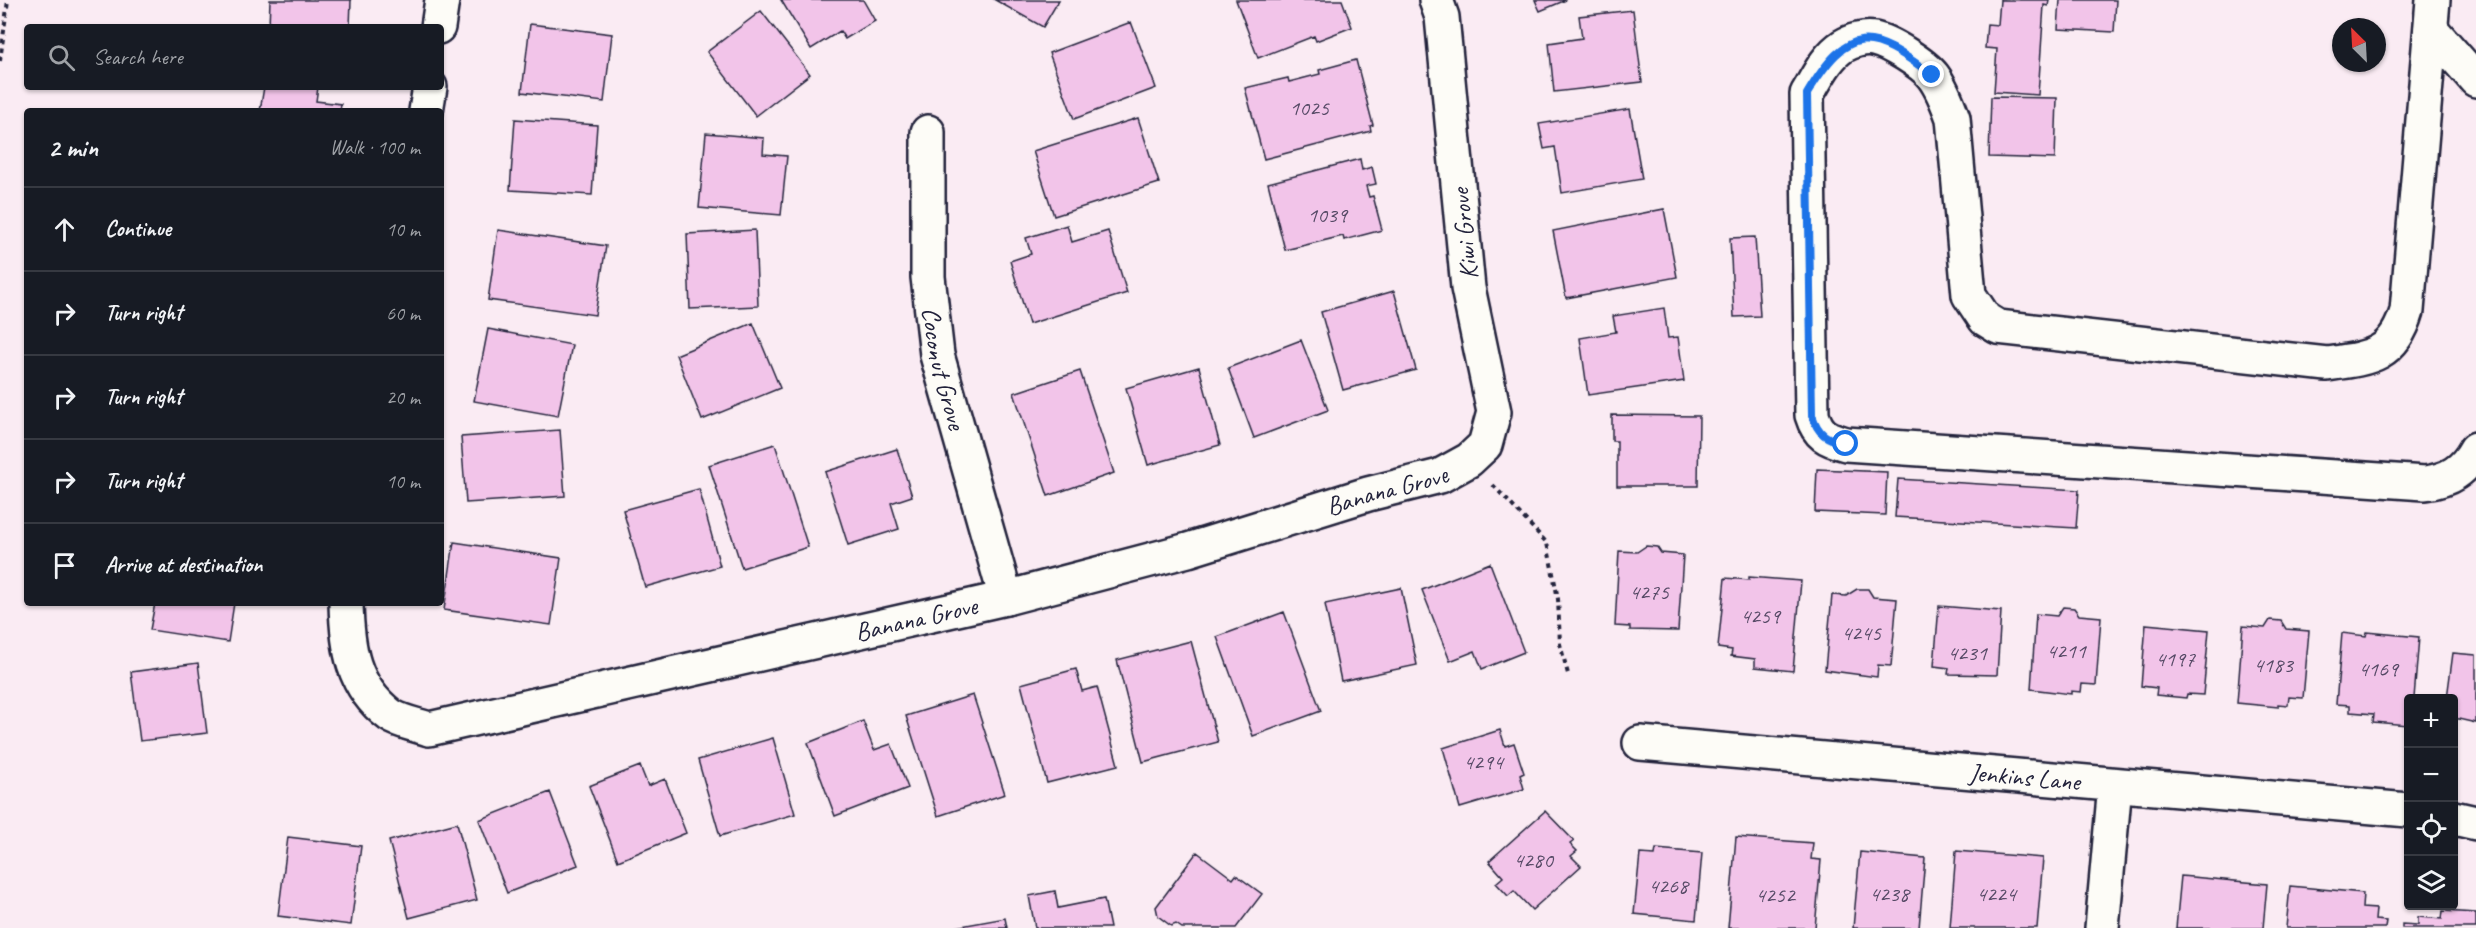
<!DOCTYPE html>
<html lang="en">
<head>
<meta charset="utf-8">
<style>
  :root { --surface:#171b24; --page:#20242c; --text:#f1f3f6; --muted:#9ea1a6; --line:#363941 }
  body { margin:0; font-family:Caveat,sans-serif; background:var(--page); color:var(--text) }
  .controls { position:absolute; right:18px; bottom:18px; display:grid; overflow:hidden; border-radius:6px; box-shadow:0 2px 4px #0004 }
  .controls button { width:54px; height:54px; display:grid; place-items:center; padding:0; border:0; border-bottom:2px solid var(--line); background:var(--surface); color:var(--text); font:30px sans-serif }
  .compass { position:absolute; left:2332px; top:18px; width:54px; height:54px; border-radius:50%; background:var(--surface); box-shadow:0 2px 4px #0004; rotate:336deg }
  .stop { position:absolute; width:18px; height:18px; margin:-14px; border:4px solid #1a73e8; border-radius:50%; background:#fff }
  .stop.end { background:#1a73e8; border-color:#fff; box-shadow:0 2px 6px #0008 }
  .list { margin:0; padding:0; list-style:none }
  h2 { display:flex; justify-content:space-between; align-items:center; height:78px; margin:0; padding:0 24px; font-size:26px }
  h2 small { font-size:20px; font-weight:400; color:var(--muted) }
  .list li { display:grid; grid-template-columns:39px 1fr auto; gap:18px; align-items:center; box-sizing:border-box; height:84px; padding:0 24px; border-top:2px solid var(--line) }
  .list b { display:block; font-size:22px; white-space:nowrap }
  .list em { font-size:20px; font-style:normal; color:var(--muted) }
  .icon { flex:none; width:33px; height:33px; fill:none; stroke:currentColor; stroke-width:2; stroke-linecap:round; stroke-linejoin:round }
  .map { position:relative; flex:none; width:2476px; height:928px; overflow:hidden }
  .search { position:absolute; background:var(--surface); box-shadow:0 2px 4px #0004; left:24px; top:24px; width:420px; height:66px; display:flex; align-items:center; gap:15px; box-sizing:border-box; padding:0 21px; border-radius:6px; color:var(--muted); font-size:22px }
  .panel { position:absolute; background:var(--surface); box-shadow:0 2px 4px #0004; left:24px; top:108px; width:420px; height:498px; border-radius:6px }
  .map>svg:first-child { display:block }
  .building { fill:#f2c4e9; stroke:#22223b; stroke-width:1.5 }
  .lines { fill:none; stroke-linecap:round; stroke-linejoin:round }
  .minor-casing { stroke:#22223b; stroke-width:38 }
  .path { stroke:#22223b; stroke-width:4; stroke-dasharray:4.5 4.5; stroke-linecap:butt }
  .minor { stroke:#fdfcf7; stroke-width:33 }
  .route { stroke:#1a73e8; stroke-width:8 }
  .labels { text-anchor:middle; stroke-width:6; stroke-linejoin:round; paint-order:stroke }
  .number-label { font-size:22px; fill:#564a66 }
  .street-label { font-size:26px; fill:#22223b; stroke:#fdfcf7 }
</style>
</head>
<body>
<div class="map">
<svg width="2476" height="928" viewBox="0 0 2476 928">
  <rect width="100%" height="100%" fill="#faebf3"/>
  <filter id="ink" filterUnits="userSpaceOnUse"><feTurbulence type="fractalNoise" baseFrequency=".0167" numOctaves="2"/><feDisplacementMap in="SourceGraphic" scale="12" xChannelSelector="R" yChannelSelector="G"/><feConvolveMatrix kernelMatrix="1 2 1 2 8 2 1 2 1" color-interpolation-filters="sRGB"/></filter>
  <g filter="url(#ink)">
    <path class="building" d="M270,0H351L350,27H269Z
      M781,0H863L875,21L845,39L840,31L811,49Z
      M995,0H1059L1043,27Z
      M1236,0H1342L1352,27L1316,41L1314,36L1258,58Z
      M1535,0H1566L1540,11Z
      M2000,0H2049L2048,6L2044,5L2038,95L1994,92L1997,49L1985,48L1987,24L1998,25Z
      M2060,0H2116L2114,32L2058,29Z
      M1633,10L1642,82L1554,92L1549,43L1582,38L1579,16Z
      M761,11L810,74L756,116L707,52Z
      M1131,22L1156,88L1074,119L1049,53Z
      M530,24L612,34L604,102L522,92Z
      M1356,60L1373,125L1370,126L1371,131L1264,159L1245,88L1288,78L1289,82L1320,74L1319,70Z
      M264,87H318L316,101L341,104L340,111H260Z
      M1991,97L2057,98L2055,159L1989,157Z
      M1630,109L1642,179L1562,193L1555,147L1544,149L1539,124Z
      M1138,118L1159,183L1054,216L1033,151Z
      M515,119L597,125L592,195L510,190Z
      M706,133L764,138L763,154L787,156L781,215L699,208Z
      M1360,159L1362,170L1372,167L1376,184L1366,186L1369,197L1373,196L1382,230L1344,240L1343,236L1285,250L1268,183Z
      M1664,209L1677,277L1566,298L1553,231Z
      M1067,225L1072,242L1108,231L1127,293L1029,324L1010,261L1031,254L1026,238Z
      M498,230L606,246L595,315L488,300Z
      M755,230L758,306L690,309L687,234Z
      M1755,237L1760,316L1734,317L1730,238Z
      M1394,291L1416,370L1343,390L1321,312Z
      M1664,308L1668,338L1678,337L1684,381L1588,395L1580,338L1616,332L1613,316Z
      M753,323L780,388L702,420L676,355Z
      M488,329L572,345L558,416L474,401Z
      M1301,340L1328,410L1254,438L1228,368Z
      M1199,367L1220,445L1148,465L1126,388Z
      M1080,371L1114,473L1048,496L1014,393Z
      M1612,415L1699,416L1698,486H1617V441H1612Z
      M560,430L565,496L466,503L461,437Z
      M775,444L808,547L742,568L709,465Z
      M897,449L912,496L891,503L899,529L848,545L825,472Z
      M1817,469L1887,472L1885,515L1815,512Z
      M1898,479L2079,490L2076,528L1895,517Z
      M699,489L720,566L645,587L623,510Z
      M454,542L561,558L551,625L444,610Z
      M1646,546L1657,547L1661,553L1683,555L1678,631L1630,630V627L1615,626L1619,551L1637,552Z
      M1490,563L1524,652L1482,669L1475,651L1450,661L1422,590Z
      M1749,577L1801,581L1793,671L1755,667V659L1731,656L1732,650L1718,648L1725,578L1749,580Z
      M1401,588L1417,665L1341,681L1325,604Z
      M1857,589H1868L1873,597L1897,599L1891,666L1878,665L1877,677L1825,670L1832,595L1846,596Z
      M155,603H234L228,642L150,630Z
      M1939,606L2001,611L1997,675L1948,674L1949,668L1934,666Z
      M2063,607L2074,608L2079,615L2101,617L2096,685L2082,684L2081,692L2071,691V694L2031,689L2036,614L2057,616Z
      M1284,612L1321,711L1253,736L1217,637Z
      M2270,620L2281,621L2286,629L2309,631L2303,698L2289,697L2288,705L2278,704V707L2237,703L2243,626L2265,628Z
      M2146,624L2209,630L2203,695L2187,694L2186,698L2156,695L2157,688L2141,686Z
      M2367,632L2419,637L2414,698H2408V725L2373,722L2374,714L2350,712V705L2336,704L2342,633L2366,636Z
      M1191,641L1218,742L1143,762L1117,660Z
      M2453,653L2476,655V723L2454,718V698H2447Z
      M198,663L207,733L140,741L131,672Z
      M1076,669L1082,691L1097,687L1118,765L1047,783L1021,684Z
      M973,695L1005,794L938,816L906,716Z
      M863,721L874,750L891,744L908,788L835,816L808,743Z
      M1500,730L1505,746L1514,743L1524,773L1520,775L1524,789L1460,808L1443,748Z
      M773,738L795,814L720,836L698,760Z
      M640,766L648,786L665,779L686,833L618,861L589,786Z
      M550,792L578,865L507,893L479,820Z
      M1545,811L1574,841L1570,844L1577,851L1571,856L1581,866L1532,910L1514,891L1508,896L1496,883L1503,877L1489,861Z
      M457,823L477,900L409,918L389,841Z
      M288,837L361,846L351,925L278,916Z
      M1736,837L1813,843L1811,859L1821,860L1815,928H1728Z
      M1656,849L1702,853L1696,920L1634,914L1640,854L1655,855Z
      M1956,851L2043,858L2037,928H1950Z
      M1197,852L1233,879L1236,875L1262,894L1236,928H1182L1176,924L1171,926L1158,916L1156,907Z
      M1860,852L1925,858L1919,928H1853Z
      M2181,876L2267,884L2263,928H2176Z
      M2290,886L2363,893L2362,908L2376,909L2375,920L2386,921L2385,928H2286Z
      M1055,891L1058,908L1104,899L1110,928H1035L1029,896Z
      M2443,911L2476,913V928H2402V924L2418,925V917L2442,919Z
      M1005,918L1007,928H950Z"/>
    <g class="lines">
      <g class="minor-casing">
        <g id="minor">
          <path d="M2433,0L2407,311C2394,356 2370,358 2327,364L1998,327L1985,319L1969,295L1953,118C1948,104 1942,88 1933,76C1924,64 1889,42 1874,39C1865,37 1851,41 1843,46C1826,57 1817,78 1807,94L1812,415C1818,435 1827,439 1846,444L2425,483C2449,480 2464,471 2476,449"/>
          <path d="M438,27L442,0"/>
          <path d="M2431,29L2476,80"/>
          <path d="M426,111L430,87"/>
          <path id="s1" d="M928,132V277L937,355L1006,598"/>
          <path id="s2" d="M346,603C347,647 352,686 390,715C400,722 417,725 429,729L1006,598L1188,550L1368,494L1440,476L1469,460L1485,445L1494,412L1468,288L1442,17L1436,0"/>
          <path id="s3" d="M1640,743L2408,810"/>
          <path d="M2454,818L2476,823"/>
          <path d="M2102,928L2115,785"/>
        </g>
      </g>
      <path class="path" d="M0,61L8,0
        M1493,485L1547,543L1558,599L1560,644L1568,674"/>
      <use href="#minor" class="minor"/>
    </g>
  </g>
  <g class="lines" filter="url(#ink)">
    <path class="route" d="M1846,444C1827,439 1818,435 1812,415L1807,94C1849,24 1870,28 1932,75"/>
  </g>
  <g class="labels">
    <g class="number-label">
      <text x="1309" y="115">1025</text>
      <text x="1327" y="222">1039</text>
      <text x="1649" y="599">4275</text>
      <text x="1760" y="623">4259</text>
      <text x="1861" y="640">4245</text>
      <text x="2066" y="658">4211</text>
      <text x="1967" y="660">4231</text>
      <text x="2175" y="666">4197</text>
      <text x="2273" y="672">4183</text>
      <text x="2378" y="676">4169</text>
      <text x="1483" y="769">4294</text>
      <text x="1533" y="867">4280</text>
      <text x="1668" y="893">4268</text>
      <text x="1889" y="901">4238</text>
      <text x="1996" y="901">4224</text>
      <text x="1775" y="902">4252</text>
    </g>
    <g class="street-label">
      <text transform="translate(1464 234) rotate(-96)" y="9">Kiwi Grove</text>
      <text dy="9" stroke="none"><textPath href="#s1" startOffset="238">Coconut Grove</textPath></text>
      <text dy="9" stroke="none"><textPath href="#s2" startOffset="1154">Banana Grove</textPath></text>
      <text dy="9" stroke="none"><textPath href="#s2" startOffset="666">Banana Grove</textPath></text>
      <text dy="9" stroke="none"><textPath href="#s3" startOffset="386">Jenkins Lane</textPath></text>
    </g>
  </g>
</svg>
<div class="controls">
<button>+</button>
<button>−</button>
<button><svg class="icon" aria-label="locate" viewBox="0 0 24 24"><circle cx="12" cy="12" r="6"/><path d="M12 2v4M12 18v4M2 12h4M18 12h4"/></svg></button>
<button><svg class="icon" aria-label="layers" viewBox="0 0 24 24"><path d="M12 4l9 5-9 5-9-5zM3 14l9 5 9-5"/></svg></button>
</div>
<svg class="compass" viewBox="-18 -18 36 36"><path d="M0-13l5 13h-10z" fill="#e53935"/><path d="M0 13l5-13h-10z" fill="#9ea1a6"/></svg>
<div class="stop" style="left:1846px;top:444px"></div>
<div class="stop end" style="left:1932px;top:75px"></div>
<div class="search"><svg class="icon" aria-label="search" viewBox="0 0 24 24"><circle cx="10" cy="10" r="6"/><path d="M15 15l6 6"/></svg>Search here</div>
<section class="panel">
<h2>2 min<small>Walk · 100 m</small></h2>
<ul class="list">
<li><svg class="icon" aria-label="ahead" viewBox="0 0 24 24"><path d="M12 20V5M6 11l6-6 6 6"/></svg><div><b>Continue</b></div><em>10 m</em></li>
<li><svg class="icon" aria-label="right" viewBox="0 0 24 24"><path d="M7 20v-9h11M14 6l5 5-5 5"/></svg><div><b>Turn right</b></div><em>60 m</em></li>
<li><svg class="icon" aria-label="right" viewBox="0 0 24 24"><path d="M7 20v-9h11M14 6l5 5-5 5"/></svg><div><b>Turn right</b></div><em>20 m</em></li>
<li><svg class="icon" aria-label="right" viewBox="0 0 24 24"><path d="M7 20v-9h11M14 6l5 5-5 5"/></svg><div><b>Turn right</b></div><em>10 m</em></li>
<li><svg class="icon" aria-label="arrive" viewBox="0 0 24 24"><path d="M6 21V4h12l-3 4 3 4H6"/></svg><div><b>Arrive at destination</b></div></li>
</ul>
</section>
</div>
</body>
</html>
